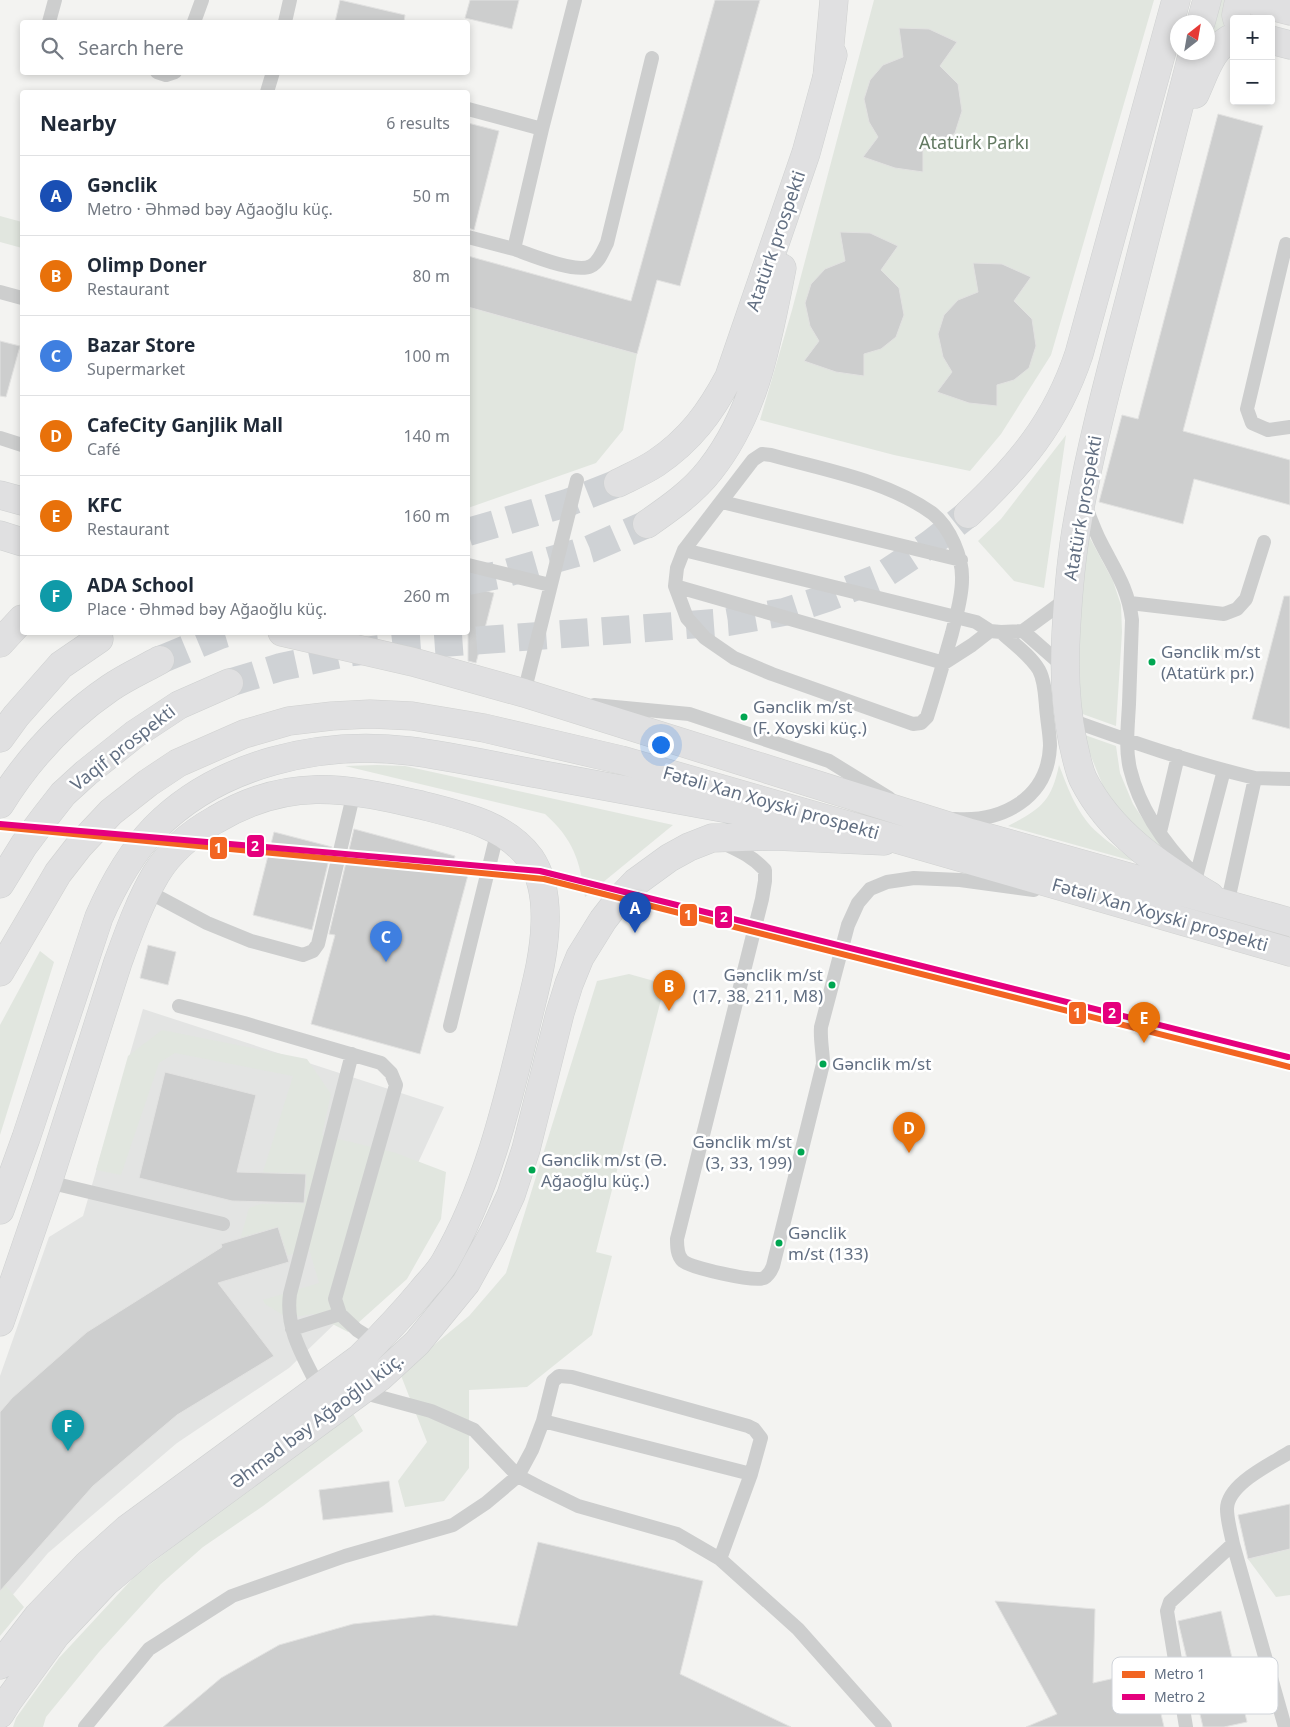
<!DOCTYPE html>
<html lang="en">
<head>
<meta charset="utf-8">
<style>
  :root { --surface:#fff; --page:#f6f6f7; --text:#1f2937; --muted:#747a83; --line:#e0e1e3; --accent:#111827 }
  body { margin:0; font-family:"Noto Sans",sans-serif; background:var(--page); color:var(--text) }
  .controls { position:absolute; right:15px; top:15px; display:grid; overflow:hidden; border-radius:5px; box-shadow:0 2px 8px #0003 }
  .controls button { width:45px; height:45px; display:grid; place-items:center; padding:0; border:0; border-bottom:1px solid var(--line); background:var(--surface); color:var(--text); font:25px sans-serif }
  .compass { position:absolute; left:1170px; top:15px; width:45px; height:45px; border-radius:50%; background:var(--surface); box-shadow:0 2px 8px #0003; rotate:31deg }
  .you { position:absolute; left:660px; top:744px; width:18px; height:18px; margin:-12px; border:4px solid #fff; border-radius:50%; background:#1a73e8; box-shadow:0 0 0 8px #1a73e833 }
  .badge { display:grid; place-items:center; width:32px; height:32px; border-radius:50%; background:var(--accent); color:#fff; font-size:16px; font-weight:700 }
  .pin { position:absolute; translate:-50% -41px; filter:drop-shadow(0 1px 2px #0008) }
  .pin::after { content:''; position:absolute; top:26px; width:18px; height:15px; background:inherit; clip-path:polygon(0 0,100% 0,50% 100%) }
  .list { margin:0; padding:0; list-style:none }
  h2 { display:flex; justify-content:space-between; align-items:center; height:65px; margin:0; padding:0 20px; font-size:21px }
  h2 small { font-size:16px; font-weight:400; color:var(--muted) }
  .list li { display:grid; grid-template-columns:32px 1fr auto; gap:15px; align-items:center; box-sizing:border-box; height:80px; padding:0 20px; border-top:1px solid var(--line) }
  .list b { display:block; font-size:19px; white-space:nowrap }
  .list p { margin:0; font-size:16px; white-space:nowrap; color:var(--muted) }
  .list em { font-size:16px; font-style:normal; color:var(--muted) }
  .icon { flex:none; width:28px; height:28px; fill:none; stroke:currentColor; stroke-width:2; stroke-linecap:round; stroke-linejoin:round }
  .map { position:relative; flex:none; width:1290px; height:1727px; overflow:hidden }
  .search { position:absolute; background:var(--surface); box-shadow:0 2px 8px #0003; left:20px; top:20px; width:450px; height:55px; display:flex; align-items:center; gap:12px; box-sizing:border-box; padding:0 18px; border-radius:5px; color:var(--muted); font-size:19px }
  .panel { position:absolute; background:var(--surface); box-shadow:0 2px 8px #0003; left:20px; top:90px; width:450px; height:545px; border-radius:5px }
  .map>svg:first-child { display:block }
  .built { fill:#e3e4e3 }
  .green { fill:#e1e6df }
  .building { fill:#cdcece; stroke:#e2e2e1 }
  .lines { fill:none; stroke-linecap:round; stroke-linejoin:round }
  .secondary-tunnel { stroke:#cfd2d5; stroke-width:28; stroke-dasharray:28 14; stroke-linecap:butt }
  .secondary-casing { stroke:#ced0d0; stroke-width:29 }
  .primary-casing { stroke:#d0d1d0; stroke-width:29 }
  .lane { stroke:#cdcece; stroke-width:14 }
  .secondary { stroke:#e0e0e1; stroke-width:28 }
  .primary { stroke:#e0e0e1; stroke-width:28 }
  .metro-1-casing { stroke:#fff; stroke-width:10 }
  .metro-2-casing { stroke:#fff; stroke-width:10 }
  .metro-1 { stroke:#f26522; stroke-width:6 }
  .metro-2 { stroke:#e5007d; stroke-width:6 }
  .bus-dot { fill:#00a651; stroke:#fff; stroke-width:2 }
  .labels { text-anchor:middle; stroke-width:5; stroke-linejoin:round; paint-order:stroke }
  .bus-label { font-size:17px; fill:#626f82; stroke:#fff; text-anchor:start }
  .park-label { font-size:18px; fill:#627961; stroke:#fff }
  .street-label { font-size:18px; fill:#626f82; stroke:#fff }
  .key { fill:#fff; stroke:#d0d4da; stroke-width:1 }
  .key-label { font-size:14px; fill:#626f82 }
  .line-badge { stroke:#fff; stroke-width:2 }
  .badge-label { font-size:14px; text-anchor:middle; font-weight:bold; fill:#fff }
</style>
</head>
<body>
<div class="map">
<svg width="1290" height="1727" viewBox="0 0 1290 1727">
  <rect width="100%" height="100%" fill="#f3f3f1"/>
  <path class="built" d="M143,1009L444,1107L350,1309L289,1368L177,1443L48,1553L0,1610V1376L49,1237L83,1216Z"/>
  <path class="green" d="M874,0H1154L1051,355L1001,434L970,471L894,455L760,420L792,310Z
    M1220,0H1231L1229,27L1208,38V32Z
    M0,216L22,222V248L0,242Z
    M468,307L637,354L623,430L596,463L468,508Z
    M1066,435L1044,588L1014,581L978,541L1001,519Z
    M1083,525L1113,581L1121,605L1122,632L1116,726L1077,712Z
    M1082,734L1116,746L1120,773L1133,804L1165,852L1123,815L1103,786Z
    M377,765L405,766L673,825L585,897C580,860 573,839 545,814L345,766Z
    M1059,765C1068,789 1078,816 1098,833C1110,844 1123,852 1136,862L1008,826C1040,809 1051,803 1059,765Z
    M40,951L54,962L0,1135V1025Z
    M629,974L665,984L596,1252L612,1256L592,1335L527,1387L469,1390V1468L444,1501L405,1507L398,1481L427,1442L400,1373L469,1316L506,1273L597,981Z
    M162,1030L307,1059L331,1094L322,1135L396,1153L446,1172L441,1219L407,1279L348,1332L313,1314L288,1318L265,1304L263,1300L319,1283L309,1249L252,1266L236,1254L249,1208L261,1204L305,1203L306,1174L262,1175L293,1076L175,1053L159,1063L121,1175L96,1170L128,1056Z
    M351,1410L363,1431L263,1506L203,1547L161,1584L99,1652L46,1717L43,1727H13L16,1718L59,1658L135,1576Z
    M1290,1549V1595L1276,1597L1248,1559Z
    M5,1585L24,1607L0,1636V1591Z"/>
  <path class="building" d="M340,0L405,15L404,22H335Z
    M470,0H519L512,29L465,18Z
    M715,0H760L680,286L657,280L637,354L468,307V256L631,301Z
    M899,28L929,29L957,42L940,66L958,84L962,111L955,133L940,145L923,150V172L895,168L863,157L878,137L869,122L864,99L870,80L883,65L903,57Z
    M1218,114L1263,126L1183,431L1290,460V505L1194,479L1183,524L1099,502L1122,415L1138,419Z
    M468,123L499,131L474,230L468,228Z
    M840,232L870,233L898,246L881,270L899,288L904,315L896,337L881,349L864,354V376L836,372L804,361L819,341L810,326L805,303L811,284L825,269L845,261Z
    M973,263L1002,264L1031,277L1014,301L1032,319L1036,346L1029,368L1014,380L997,385V406L969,403L937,392L952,372L943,357L938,334L944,315L958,300L978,292Z
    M0,341L20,346L6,397L0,396Z
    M468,586L494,593L476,663L468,661Z
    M1284,596H1290V729L1252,719Z
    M354,829L455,856L451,871L468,875L420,1054L311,1024L335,935L329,934Z
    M274,832L332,847L312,930L253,915Z
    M148,945L176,952L168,985L140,978Z
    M165,1072L256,1095L237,1172L306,1174L304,1203L232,1201L139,1178Z
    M278,1227L289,1262L218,1283L274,1356L177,1415L93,1486L0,1591V1412L12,1398L87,1332L222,1247L221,1244Z
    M389,1481L393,1512L323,1520L319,1490Z
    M1290,1504V1549L1248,1559L1238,1515Z
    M538,1542L703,1581L680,1674L791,1727H163L221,1678L279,1645L353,1624L434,1615L517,1626Z
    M995,1601L1095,1609L1093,1683L1151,1670L1164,1727H1026L1057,1714Z
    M1221,1611L1247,1722L1224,1727H1203L1178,1621Z"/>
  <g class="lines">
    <path class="secondary-tunnel" d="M468,532L567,503L618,483
      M468,581L503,574L590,549L647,524
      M160,660L220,635L230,632
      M229,683L281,667L346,653L415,645L728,622L784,612L827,598L880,577L930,544L968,514"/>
    <g class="secondary-casing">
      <path id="secondary" d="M1201,22L1207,0
        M1271,40L1290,45
        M1193,52C1172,134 1151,216 1130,298C1111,371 1091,444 1078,519C1071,557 1068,595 1066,633C1064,671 1065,706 1073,743C1076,755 1078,768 1083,779C1110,833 1160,866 1210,896
        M1195,94C1204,75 1212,45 1234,37
        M618,483C630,477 644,471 656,463C690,440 710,413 729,377L806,153L833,55
        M0,495L22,501
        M968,514C1020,465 1056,423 1079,354L1176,0
        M647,524C670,508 693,492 710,470C756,412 768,338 782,268
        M0,535L22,542
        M0,738L16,716L61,665L99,639
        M0,804C28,759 66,718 110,688C126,677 144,669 160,660
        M0,884L24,845L45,817L63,794L86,773L135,734L179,705L229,683
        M0,1210L26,1138L99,917C113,885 130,854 155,828C219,763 321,740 410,751C456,757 503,768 549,776C634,792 719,807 804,823
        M0,1322L48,1182L118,962C129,932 140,901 156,874C170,851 192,833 215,820C287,777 343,787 421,805C460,815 505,824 530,858C543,877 546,902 545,925C544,960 533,995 525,1030C506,1109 486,1191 445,1262C439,1273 429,1282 422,1291C402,1315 382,1336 360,1358L127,1529L87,1565L38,1616L0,1665
        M0,1714L8,1701L56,1635L105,1583L143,1551L380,1377L417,1343L466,1283L494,1232L511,1195L526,1149L560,1013L569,984L580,957L603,920L617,902L636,882L669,858L689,847L712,838L774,836L884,841"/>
    </g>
    <g class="primary-casing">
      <path id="primary" d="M1260,3L1290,11
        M1237,19L1236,15L1239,0
        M827,77L834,0
        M282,632L413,662L524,693L971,833L1290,922
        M0,643L22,619
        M0,972L58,873L79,846L111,812L148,783L178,763L244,734L289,721L332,716L370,714L412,716L484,728L621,760L1290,952"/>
    </g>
    <path class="lane" d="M575,0L542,129L514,249C531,255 576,274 591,266C599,262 603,251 607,243L652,58
      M49,22L55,0
      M194,22L202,0
      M285,22L290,0
      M157,72L166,75L175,72
      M267,92L273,72
      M468,109L542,129
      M468,237L514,249
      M1286,244L1247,409L1252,423L1268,430L1290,427
      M0,292L22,298
      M0,438L22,445
      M762,454L771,455C824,470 886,480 932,513C950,527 963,558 962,580C962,598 956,616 952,633C944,661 936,689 927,717L921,723L913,724L772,674L734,658L705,638L687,618L675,586L677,568L684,550L753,460Z
      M722,502L961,560
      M1085,505C1090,517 1094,529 1100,541C1114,569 1128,587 1132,620C1131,648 1130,676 1129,704C1128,725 1125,748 1130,769C1140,810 1166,846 1195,875
      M684,550L976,622L990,631L1001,632L1023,631L1068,598
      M468,565L550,585
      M675,586L944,663L972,645L990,631
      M1130,603L1224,614L1237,609L1246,599L1264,542
      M1023,631L1064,667
      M524,693L577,480
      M594,705L689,714L829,761L889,798
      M1068,719C1129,741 1192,763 1255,778
      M955,819C1002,822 1048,799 1050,746C1050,736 1048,726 1047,716C1045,702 1046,683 1039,670C1030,655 1014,644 1001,632
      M1160,832L1178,756
      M725,844C740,851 753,857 765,870V881L762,899L677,1239C677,1246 677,1256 683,1261C692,1268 753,1282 764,1278C769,1275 771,1271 773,1266L823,1064C823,1052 820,1040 821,1027L848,925L858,903L870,889L887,882L914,878L960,880L1034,890
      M1196,877L1224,770
      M147,891L207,923L251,941L303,955L313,951L318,944L354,792
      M1224,902L1227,905L1255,778L1290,779
      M179,1006L244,1023L381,1063L391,1073L396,1085L335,1299L340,1314L357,1330L376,1342
      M450,1026L498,830
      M48,1182L223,1224
      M292,1329L340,1314
      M319,1388C304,1358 285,1329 290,1294L352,1054
      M361,1392L431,1411L474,1430L518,1476L539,1487L578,1506L677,1534L720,1559L798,1629L885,1727
      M543,1421L553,1381L559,1376L572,1377L748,1426L754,1429L761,1438L751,1474
      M1233,1544L1285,1727
      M85,1727L149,1649L232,1596L345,1556L453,1525L486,1503L518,1476L532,1450L543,1421L751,1474L720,1559
      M1186,1727L1167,1611L1170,1602L1233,1544C1231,1533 1227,1520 1227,1509C1227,1484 1271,1464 1290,1452"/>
    <use href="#secondary" class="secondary"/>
    <use href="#primary" class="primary"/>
    <g class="metro-1-casing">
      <path id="metro-1" d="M0,827L544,879L1290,1067"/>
    </g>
    <g class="metro-2-casing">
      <path id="metro-2" d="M0,824L540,871L1288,1057"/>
    </g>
    <use href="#metro-1" class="metro-1"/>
    <use href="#metro-2" class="metro-2"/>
  </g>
  <g class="bus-dot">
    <circle cx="1152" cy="662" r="4.5"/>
    <circle cx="744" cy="717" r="4.5"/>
    <circle cx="832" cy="985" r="4.5"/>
    <circle cx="823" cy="1064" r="4.5"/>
    <circle cx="801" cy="1152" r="4.5"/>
    <circle cx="532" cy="1170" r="4.5"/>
    <circle cx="779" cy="1243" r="4.5"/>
  </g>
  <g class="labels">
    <g class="bus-label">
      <text x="1161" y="658">Gənclik m/st<tspan x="1161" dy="21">(Atatürk pr.)</tspan></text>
      <text x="753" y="713">Gənclik m/st<tspan x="753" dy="21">(F. Xoyski küç.)</tspan></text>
      <text x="823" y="981" text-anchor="end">Gənclik m/st<tspan x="823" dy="21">(17, 38, 211, M8)</tspan></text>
      <text x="832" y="1070">Gənclik m/st</text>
      <text x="792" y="1148" text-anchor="end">Gənclik m/st<tspan x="792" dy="21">(3, 33, 199)</tspan></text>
      <text x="541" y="1166">Gənclik m/st (Ə.<tspan x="541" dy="21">Ağaoğlu küç.)</tspan></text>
      <text x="788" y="1239">Gənclik<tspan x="788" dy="21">m/st (133)</tspan></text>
    </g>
    <g class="park-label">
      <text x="974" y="149">Atatürk Parkı</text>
    </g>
    <g class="street-label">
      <text transform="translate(776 241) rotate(-71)" y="6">Atatürk prospekti</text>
      <text transform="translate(1083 508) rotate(-80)" y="6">Atatürk prospekti</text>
      <text transform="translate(123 748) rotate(-38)" y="6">Vaqif prospekti</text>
      <text transform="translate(771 803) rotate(16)" y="6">Fətəli Xan Xoyski prospekti</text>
      <text transform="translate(1160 915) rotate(16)" y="6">Fətəli Xan Xoyski prospekti</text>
      <text transform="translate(317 1421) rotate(-37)" y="6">Əhməd bəy Ağaoğlu küç.</text>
    </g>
  </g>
  <rect x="1112" y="1657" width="166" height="57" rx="8" class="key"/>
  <rect x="1122" y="1671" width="23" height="7" fill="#f26522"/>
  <rect x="1122" y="1694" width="23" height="6" fill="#e5007d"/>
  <g class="key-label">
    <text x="1154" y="1679">Metro 1</text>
    <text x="1154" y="1702">Metro 2</text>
  </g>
  <g class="line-badge">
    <rect x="246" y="834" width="19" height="24" rx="5" fill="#e5007d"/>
    <rect x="209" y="836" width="19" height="24" rx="5" fill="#f26522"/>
    <rect x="679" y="903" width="19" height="24" rx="5" fill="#f26522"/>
    <rect x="714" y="905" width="19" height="24" rx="5" fill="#e5007d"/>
    <rect x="1102" y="1001" width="20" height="24" rx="5" fill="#e5007d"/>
    <rect x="1068" y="1001" width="19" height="24" rx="5" fill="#f26522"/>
  </g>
  <g class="badge-label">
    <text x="255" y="851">2</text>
    <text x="218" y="853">1</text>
    <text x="688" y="920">1</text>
    <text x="724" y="922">2</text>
    <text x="1112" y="1018">2</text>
    <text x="1077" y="1018">1</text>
  </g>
</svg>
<div class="controls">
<button>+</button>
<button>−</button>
</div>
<svg class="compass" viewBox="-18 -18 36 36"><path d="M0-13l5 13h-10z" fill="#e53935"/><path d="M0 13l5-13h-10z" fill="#747a83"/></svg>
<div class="you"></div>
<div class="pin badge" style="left:635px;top:933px;background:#1a4fb4">A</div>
<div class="pin badge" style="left:669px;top:1011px;background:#e8710a">B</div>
<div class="pin badge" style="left:386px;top:962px;background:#3f7fe0">C</div>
<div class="pin badge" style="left:909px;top:1153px;background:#e8710a">D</div>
<div class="pin badge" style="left:1144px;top:1043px;background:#e8710a">E</div>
<div class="pin badge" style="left:68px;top:1451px;background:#0f9aa8">F</div>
<div class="search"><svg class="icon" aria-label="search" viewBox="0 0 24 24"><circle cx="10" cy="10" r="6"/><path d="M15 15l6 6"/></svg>Search here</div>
<section class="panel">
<h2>Nearby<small>6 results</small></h2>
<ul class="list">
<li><span class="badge" style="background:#1a4fb4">A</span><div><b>Gənclik</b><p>Metro · Əhməd bəy Ağaoğlu küç.</p></div><em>50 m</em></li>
<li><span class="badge" style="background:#e8710a">B</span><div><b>Olimp Doner</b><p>Restaurant</p></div><em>80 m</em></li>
<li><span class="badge" style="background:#3f7fe0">C</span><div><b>Bazar Store</b><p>Supermarket</p></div><em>100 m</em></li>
<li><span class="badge" style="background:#e8710a">D</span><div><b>CafeCity Ganjlik Mall</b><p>Café</p></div><em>140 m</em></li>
<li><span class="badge" style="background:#e8710a">E</span><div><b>KFC</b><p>Restaurant</p></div><em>160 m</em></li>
<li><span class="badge" style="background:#0f9aa8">F</span><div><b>ADA School</b><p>Place · Əhməd bəy Ağaoğlu küç.</p></div><em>260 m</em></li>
</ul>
</section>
</div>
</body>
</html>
